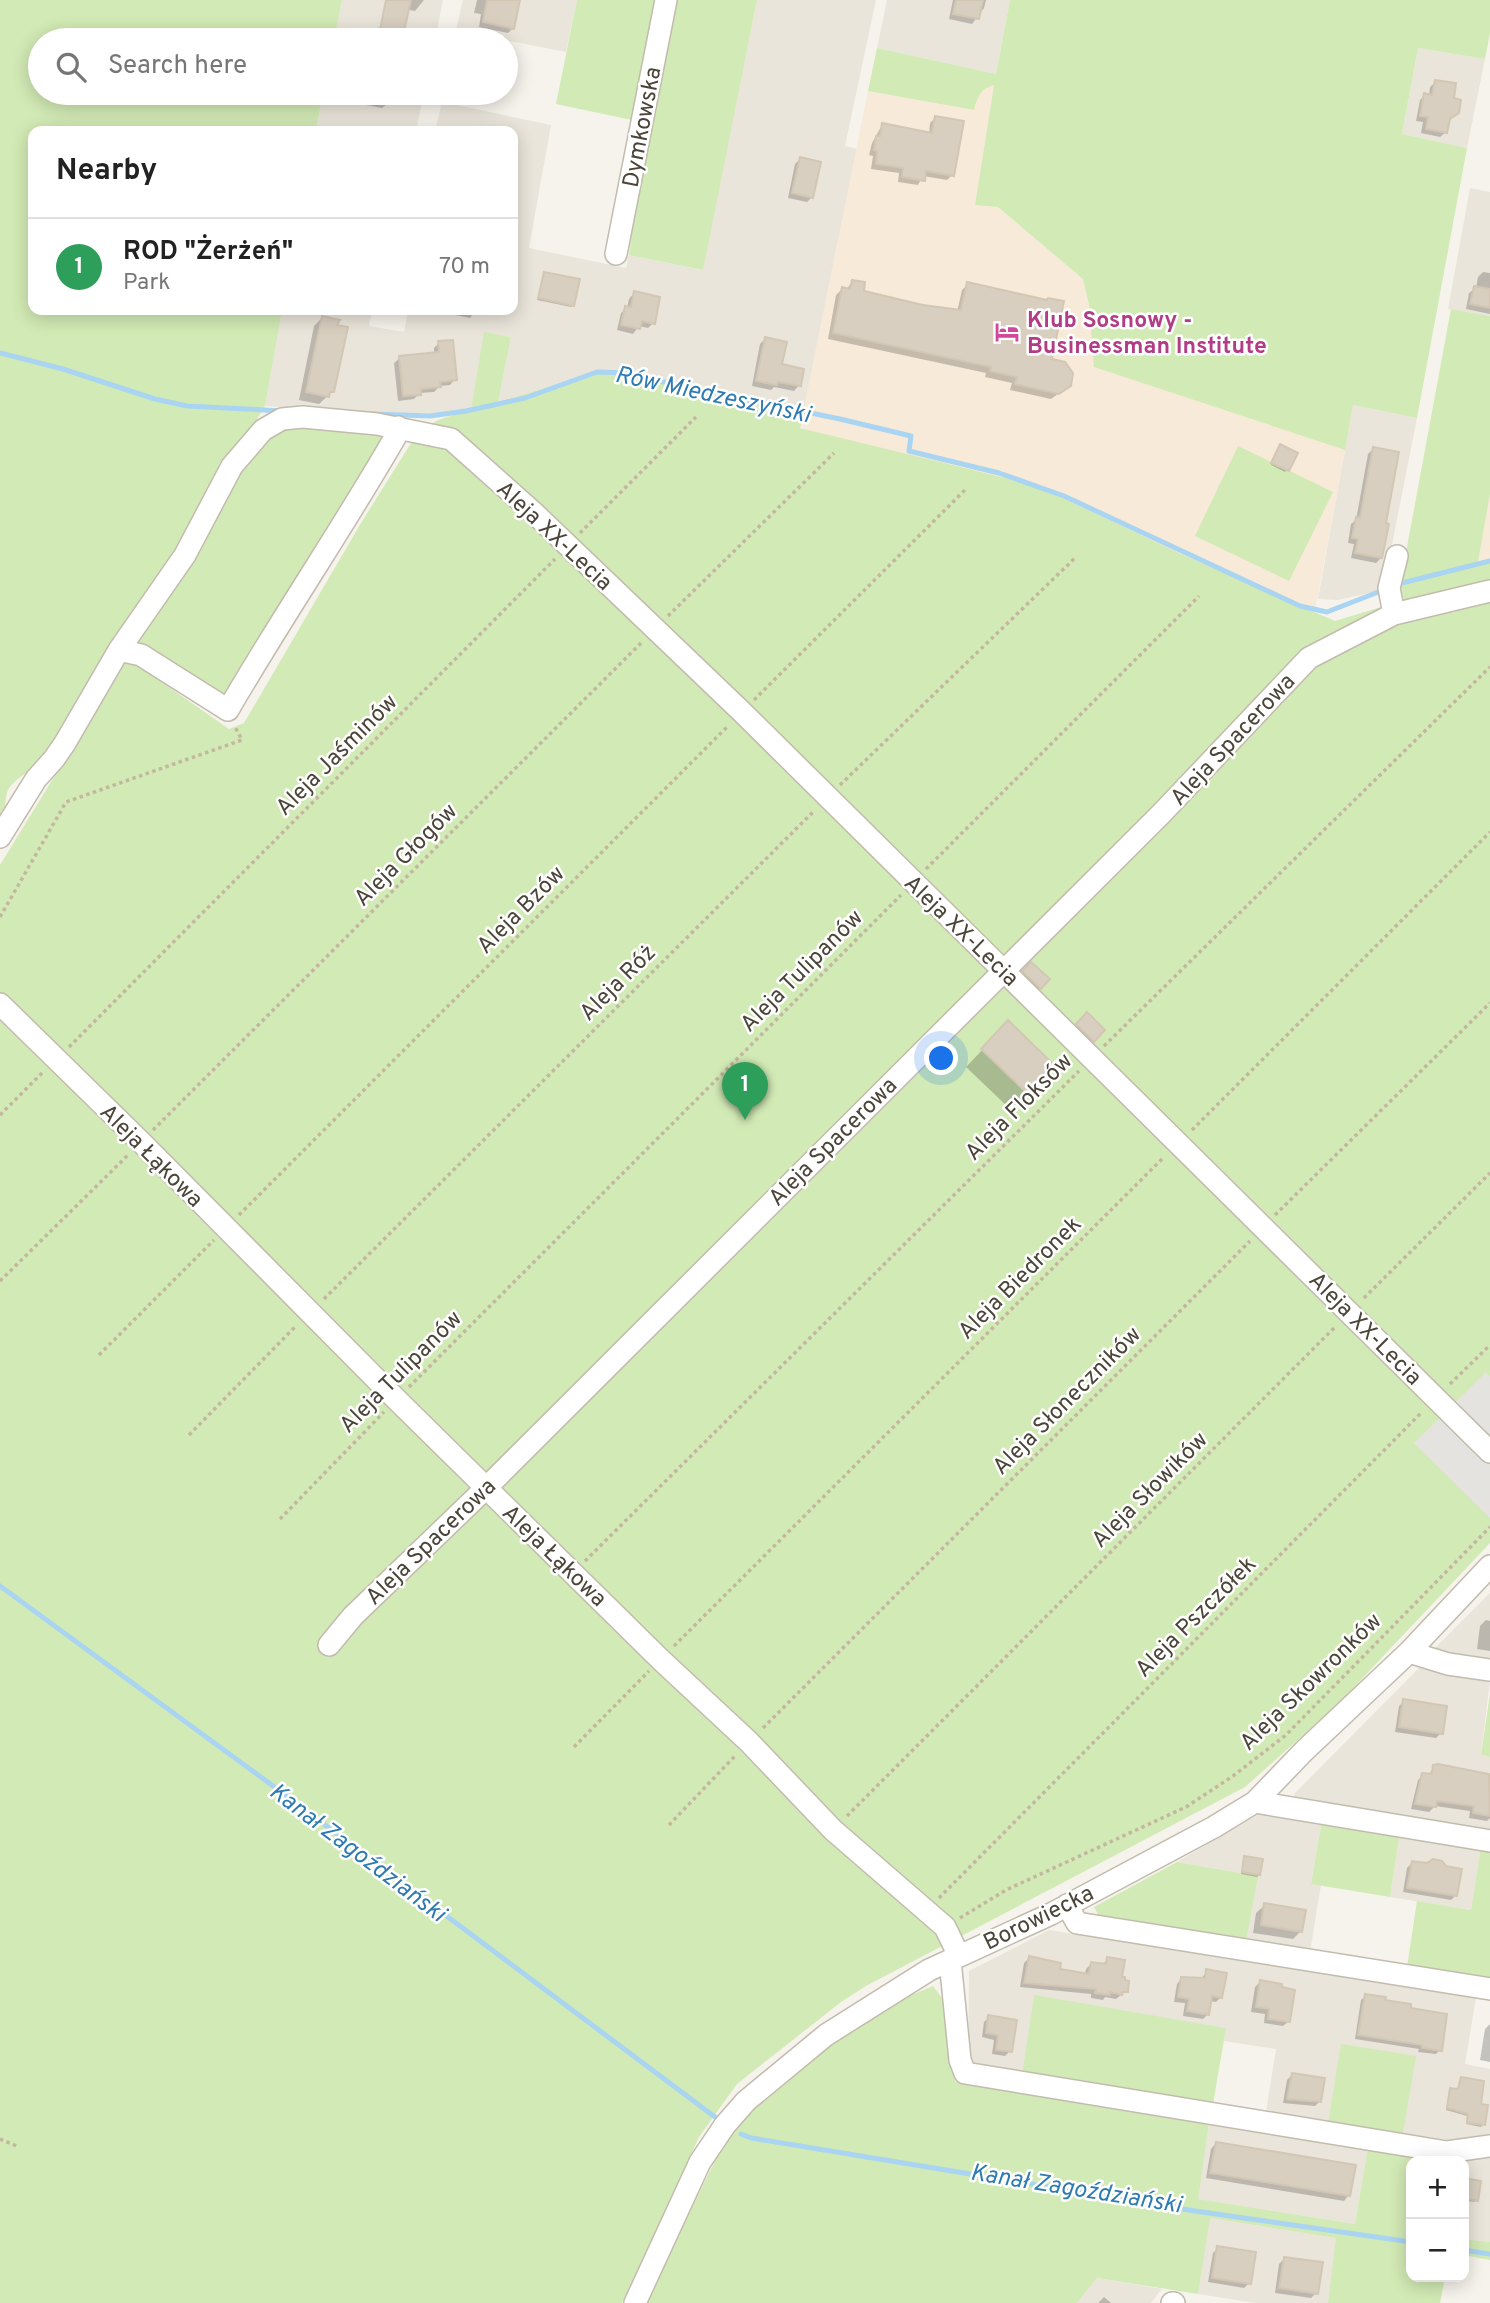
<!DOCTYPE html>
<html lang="en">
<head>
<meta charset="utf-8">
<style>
  :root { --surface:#fff; --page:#f6f6f6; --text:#222; --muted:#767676; --line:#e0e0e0; --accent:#fc3f1d }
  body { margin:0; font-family:Overpass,sans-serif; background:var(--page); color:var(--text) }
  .controls { position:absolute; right:21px; bottom:21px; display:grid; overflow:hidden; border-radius:14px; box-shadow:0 4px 18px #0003 }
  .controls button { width:63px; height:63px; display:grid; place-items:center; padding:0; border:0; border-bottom:2px solid var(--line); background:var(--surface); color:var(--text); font:35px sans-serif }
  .you { position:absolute; left:942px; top:1059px; width:24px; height:24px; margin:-18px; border:5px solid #fff; border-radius:50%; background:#1a73e8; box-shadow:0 0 0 10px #1a73e833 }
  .badge { display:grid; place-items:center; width:46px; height:46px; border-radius:50%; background:var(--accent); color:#fff; font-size:23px; font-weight:700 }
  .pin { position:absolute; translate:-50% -58px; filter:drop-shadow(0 2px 4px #0008) }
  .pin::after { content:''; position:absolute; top:37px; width:24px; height:21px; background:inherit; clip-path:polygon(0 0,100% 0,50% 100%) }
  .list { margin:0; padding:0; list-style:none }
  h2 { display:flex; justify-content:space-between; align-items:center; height:91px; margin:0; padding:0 28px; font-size:30px }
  h2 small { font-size:23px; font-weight:400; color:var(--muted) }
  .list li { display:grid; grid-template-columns:46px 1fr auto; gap:21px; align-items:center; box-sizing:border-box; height:98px; padding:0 28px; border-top:2px solid var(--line) }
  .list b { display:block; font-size:26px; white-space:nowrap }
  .list p { margin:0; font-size:23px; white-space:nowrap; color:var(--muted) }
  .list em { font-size:23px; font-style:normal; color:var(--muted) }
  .icon { flex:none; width:38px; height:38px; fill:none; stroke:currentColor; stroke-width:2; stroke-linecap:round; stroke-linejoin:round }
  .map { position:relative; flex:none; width:1490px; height:2303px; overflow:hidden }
  .search { position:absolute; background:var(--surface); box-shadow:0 4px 18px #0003; left:28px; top:28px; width:490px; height:77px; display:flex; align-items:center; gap:18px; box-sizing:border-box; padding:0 24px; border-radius:38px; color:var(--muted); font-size:26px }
  .panel { position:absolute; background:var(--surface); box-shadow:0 4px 18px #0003; left:28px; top:126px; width:490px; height:189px; border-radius:14px }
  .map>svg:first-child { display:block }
  .residential { fill:#eae5da }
  .commercial { fill:#f7ead8 }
  .green { fill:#d2eab5 }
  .parking { fill:#e5e3e0 }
  .shadow { fill:#0003 }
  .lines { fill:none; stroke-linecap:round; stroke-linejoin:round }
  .stream { stroke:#a9d4f2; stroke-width:5 }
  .building { fill:#d8cfc1; stroke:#d3c7b4; stroke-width:2 }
  .minor-casing { stroke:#c2bbae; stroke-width:24 }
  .path { stroke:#c4b79f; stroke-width:3.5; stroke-dasharray:3.5 3.5; stroke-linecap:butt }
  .minor { stroke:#fff; stroke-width:21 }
  .labels { text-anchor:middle; stroke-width:5; stroke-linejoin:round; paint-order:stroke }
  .street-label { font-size:23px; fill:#4b4439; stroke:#fff }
  .hotel-label { font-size:23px; font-weight:bold; fill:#b23c85; stroke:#fff; text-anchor:start }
  .water-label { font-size:24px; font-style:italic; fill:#2e7ab2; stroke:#fff }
</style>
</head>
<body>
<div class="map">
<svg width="1490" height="2303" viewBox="0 0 1490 2303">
  <rect width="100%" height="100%" fill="#f6f3ec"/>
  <path class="residential" d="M342,0H443L435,40H334Z
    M463,0H577L566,52L456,30Z
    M757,0H876L845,146L858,149L804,412L680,383L606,370L498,402L511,337L485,333L471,409L426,416H409L265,406L282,310H372L369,326L404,332L408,310H513V131H435L442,102L551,125L529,248L626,268L629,255L702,270Z
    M887,0H1010L996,74L877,48Z
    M1418,48L1485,59L1467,148L1402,134Z
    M323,93H424L416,131H316Z
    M1470,188L1490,192V316L1448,309Z
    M1353,405L1417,418L1383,590L1338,600L1318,599Z
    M1490,1593V1664L1438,1655L1434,1649Z
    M1420,1667L1490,1680L1481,1755L1490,1757V1833L1392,1817V1813L1295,1798L1294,1794Z
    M1270,1808L1322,1820L1311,1883L1321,1885L1310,1952L1246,1941L1257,1876L1177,1862Z
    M1400,1833L1481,1846L1471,1910L1390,1897Z
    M1049,1930L1476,1998L1465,2064L1490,2069V2138L1457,2141L1403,2133L1415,2056L1339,2058L1328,2122L1266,2112L1276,2049L1224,2041L1225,2028L1034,1996L1022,2074L968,2065L969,1971Z
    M1209,2123L1368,2147L1355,2224L1197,2199Z
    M1490,2155V2242L1464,2239V2161H1422L1423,2156Z
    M1209,2218L1337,2238L1328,2303H1256L1198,2294Z
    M1097,2278L1162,2289L1151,2303H1077Z"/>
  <path class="commercial" d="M994,85L975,205L998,207L1083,279L1089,305L1095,367L1345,450L1315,611L1179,553L800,427L868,91L973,110L977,97L984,88Z
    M1490,494V559L1478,563Z"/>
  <path class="green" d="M0,0H342L334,40H40V93H323L316,131H33V310H282L265,406L43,762C32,770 11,780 7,793C3,806 9,813 0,827Z
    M577,0H656L632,120L556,104Z
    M673,0H757L703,270L629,255L631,241L625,239Z
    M1010,0H1490V33L1485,59L1418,48L1402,134L1467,148L1417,418L1353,405L1345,450L1094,367L1089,305L1083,279L998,207L975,205L994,85C981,88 977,97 974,110L868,91L877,48L996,74Z
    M1451,309L1490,316V494L1478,562L1490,559V1543L1340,1702L1245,1787L866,1986L841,2002L737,2084L699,2137L622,2303H0V865L127,658L229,729L244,723L361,523L418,432L438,420L471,409L484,332L511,337L498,402L606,370L680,383L804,412L800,428L1035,485L1179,553L1335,621L1404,600L1400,585Z
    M289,424L391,436L224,697L130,641L252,451Z
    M1238,446L1333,492L1289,581L1195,536Z
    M1490,1694V1757L1481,1755Z
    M1322,1820L1400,1833L1390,1897L1311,1884Z
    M1481,1846L1490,1848V1980L1407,1967L1417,1901L1471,1910Z
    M1177,1862L1258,1876L1246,1941L1100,1918L1094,1907Z
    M933,1986L948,2006L955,2081L1209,2123L1198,2199L1355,2224L1368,2147L1423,2156L1422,2161H1411V2277H1445L1440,2303H1328L1336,2238L1210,2218L1198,2294L1097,2278L1077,2303H644L728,2135L756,2105L873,2011Z
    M1034,1995L1226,2028L1213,2104L1022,2074Z
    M1341,2044L1416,2056L1403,2133L1328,2122Z
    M1464,2239L1490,2242V2260L1464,2255Z"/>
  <path class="parking" d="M1486,1372L1490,1376V1518L1414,1443Z"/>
  <path class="shadow" d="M393,0H424L415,11L392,7Z
    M477,0H518L513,28L508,33L479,27L481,14L474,13Z
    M953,0H986L984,8L972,24L949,19Z
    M382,25L406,36L405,40H375L377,31Z
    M1436,82L1448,120L1446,132L1440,137L1421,133L1423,122L1416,121L1420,100L1425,95L1429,96L1430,87Z
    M364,93H394L393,99L382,108L361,104Z
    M935,118L952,175L947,180L923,176L918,185L898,182L899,173L871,169L873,156L869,155L872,143L882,125L929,134L930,123Z
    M459,126L478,130V131H454Z
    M800,159L812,197L807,202L788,198L795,164Z
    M1483,272L1490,273V314L1466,309L1469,293L1476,288L1478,277Z
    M545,274L573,305L571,307L537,300Z
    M852,282L862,292L922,307L957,312L962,290L968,284L1050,360L1062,391L1051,399L1010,390L1012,383L985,377L986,373L828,339L836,295L842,289L846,290Z
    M634,293L653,323L648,328L639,326L633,334L617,330L621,313L627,308L629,299Z
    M431,310H476L470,318Z
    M322,318L334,326L333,391L319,404L299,400L314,326Z
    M765,339L780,366L799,385L794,391L774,387L771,390L752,386L760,344Z
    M439,343L455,379L450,385L440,386L434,392L420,393L414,399L398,401L394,363L400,358L434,354V348Z
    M1279,449L1287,470L1285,472L1271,465Z
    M1373,449L1384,524L1381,558L1376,563L1351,558L1354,544L1348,543L1351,524L1356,520L1368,454Z
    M1032,964L1048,979L1023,1005L1007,989Z
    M1087,1015L1103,1030L1076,1057L1060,1042Z
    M1008,1023L1053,1066L1010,1109L966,1067Z
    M1486,1620L1490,1621V1651L1477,1649L1480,1626Z
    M1404,1701L1441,1733L1436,1738L1395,1732L1399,1706Z
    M1434,1767L1490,1785V1818L1487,1821L1469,1818L1470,1811L1435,1806L1429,1812L1411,1809L1418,1780L1423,1775L1428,1776Z
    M1245,1858L1259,1875L1257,1877L1241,1874Z
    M1412,1863L1456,1895L1451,1900L1403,1892L1407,1868Z
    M1265,1905L1301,1931L1293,1939L1253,1933L1256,1913Z
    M1029,1958L1058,1971L1085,1975L1086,1969L1091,1964L1102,1965L1108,1959L1126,1991L1116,1999L1105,1997L1103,2000L1091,1998V1994L1020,1987L1024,1963Z
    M1207,1971L1221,1997L1216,2002L1210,2001L1208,2014L1203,2019L1183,2016L1185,2003L1174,2002L1177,1984L1182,1978L1201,1979Z
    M1260,1982L1289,2021L1283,2026L1264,2023L1265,2014L1251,2012L1255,1987Z
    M1366,1996L1383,2002L1440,2050L1436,2054L1418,2052L1419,2049L1355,2039L1361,2000Z
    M989,2017L1010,2051L1005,2056L992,2054L994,2040L982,2037L984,2022Z
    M1490,2024V2062L1480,2060L1485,2029Z
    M1292,2075L1320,2101L1315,2106L1283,2103L1287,2080Z
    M1461,2079L1479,2105L1483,2124L1481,2127L1466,2124L1467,2116L1446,2110L1449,2092L1451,2090L1457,2091Z
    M1216,2143L1349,2195L1344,2201L1206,2178L1211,2149Z
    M1464,2180L1479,2182L1476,2200L1474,2202L1467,2201L1464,2218Z
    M1218,2248L1249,2283L1244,2288L1208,2282L1213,2253Z
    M1285,2258L1316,2293L1311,2298L1275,2293L1279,2264Z
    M1104,2297L1111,2303H1098Z"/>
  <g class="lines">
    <path class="stream" d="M0,353L63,369L155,399L187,406L283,411
      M373,414L430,416L466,411L525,398L597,372L628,373L684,387L840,419L911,436L909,451L999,473L1064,496L1300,606L1327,612L1386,589
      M1398,584L1490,561
      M0,1586L269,1783L715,2117
      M741,2134L751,2138L1195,2211L1411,2242
      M1464,2250L1490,2254"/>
  </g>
  <path class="building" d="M386,0H411L402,40H378Z
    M487,0H520L514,29L483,22Z
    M956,0H983L979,19L953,14Z
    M1435,80L1456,83L1454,98L1461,100L1459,113L1450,119L1447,133L1426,129L1428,117L1420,116L1424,93L1432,95Z
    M935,116L964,121L954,176L926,171L925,181L902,177L903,168L876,164L877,151L874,150L876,136H880L882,123L932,133Z
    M800,157L821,162L813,198L792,193Z
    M544,272L580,279L574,306L538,298Z
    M852,280L865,282L864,291L923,305L961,310L967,282L1047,300L1048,298L1064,301L1052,359L1065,362L1073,373L1071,386L1059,394L1015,384L1017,377L990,371L991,367L833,333L842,287L850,289Z
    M1474,286L1490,289V308L1470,304Z
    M634,291L660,297L655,324L642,321L640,329L621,325L625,306L631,307Z
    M322,316L340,320L337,325L348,327L334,392H330L329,397L306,392Z
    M765,337L787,342L782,364L804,369L801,386L778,382L777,385L756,381Z
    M453,340L457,380L440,382L441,387L421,389V395L403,396L399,356L439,352L438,341Z
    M1280,444L1298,453L1289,471L1271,463Z
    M1373,447L1399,452L1386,523L1389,524L1382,558L1355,553L1358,539L1352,538L1356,517L1360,518Z
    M1031,962L1050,979L1041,989L1022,971Z
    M1087,1012L1105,1030L1094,1042L1076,1024Z
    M1008,1020L1055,1066L1028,1094L981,1049Z
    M1403,1699L1447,1706L1443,1734L1399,1727Z
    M1438,1764L1489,1774L1490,1816L1473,1813L1474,1806L1437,1801L1436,1807L1415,1804L1422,1773L1432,1774L1433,1765Z
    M1244,1856L1263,1859L1260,1875L1242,1872Z
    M1433,1859L1442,1861L1446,1866L1462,1869L1457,1896L1407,1888L1412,1861L1427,1863Z
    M1264,1903L1306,1910L1302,1932L1261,1925Z
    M1029,1956L1061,1963L1060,1969L1089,1974L1091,1962L1106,1964L1107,1957L1125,1960L1122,1977H1125V1980L1129,1981L1128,1992H1123L1122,1995L1110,1992V1995L1095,1993L1096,1989L1024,1983Z
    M1206,1969L1227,1973L1222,1998L1212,1996L1209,2015L1187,2011L1189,1999L1178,1997L1181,1977L1205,1978Z
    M1260,1980L1282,1984V1987L1295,1990L1290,2022L1268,2019L1269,2009L1256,2007Z
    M1365,1994L1386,1997L1385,2000L1411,2004V2008L1447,2014L1442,2051L1422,2048V2045L1358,2035Z
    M988,2015L1017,2020L1012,2052L996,2050L998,2035L986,2033Z
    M1292,2073L1325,2078L1321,2102L1287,2099Z
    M1461,2077L1484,2081L1481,2104L1488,2105L1485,2125L1467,2123L1468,2114L1447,2108L1450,2088L1458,2089Z
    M1216,2142L1356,2165L1350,2196L1210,2173Z
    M1464,2178L1481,2181L1478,2201L1464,2198Z
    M1217,2246L1256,2252L1251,2284L1212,2278Z
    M1284,2257L1323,2262L1318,2294L1279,2288Z"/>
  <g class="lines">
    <g class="minor-casing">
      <path id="minor" d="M616,254L666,0
        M1394,614L1389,588L1397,556
        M119,650L141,655L228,710C282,617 343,528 397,434L398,427
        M0,837L36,779L54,759L65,743L119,650L185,555L232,466L263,430L282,419L303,417L377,424L451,439L533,512L742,712L1490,1452
        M0,1004L141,1142L396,1399L661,1660L749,1742L833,1830L945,1927L959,1956
        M329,1645L353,1616L486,1488L1161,814L1309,658L1394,614L1490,591
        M1409,1652L1448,1664L1490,1670
        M1255,1802L1490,1841
        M1067,1905L1077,1923L1490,1989
        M950,1960L960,2060L965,2073L1447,2152L1490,2146
        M635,2303L700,2162L725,2125L746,2101L826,2035L929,1970L1051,1914L1214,1827L1255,1802L1304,1751L1409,1652L1490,1566
        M1172,2303H1174"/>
    </g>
    <path class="path" d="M580,533L696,417
      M668,616L834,453
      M754,700L967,488
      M840,785L1075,558
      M926,869L1199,596
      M0,917L66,802L242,740L235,727
      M1104,1046L1490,667
      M69,1047L555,559
      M0,1115L43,1072
      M153,1130L643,641
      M1192,1130L1490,832
      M239,1215L729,725
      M1275,1215L1490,1003
      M0,1281L128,1155
      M1364,1298L1490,1173
      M324,1299L815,810
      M99,1355L214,1240
      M1450,1384L1490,1345
      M409,1387L901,895
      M189,1435L296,1326
      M280,1519L384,1412
      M585,1561L1079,1071
      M674,1646L1164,1157
      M763,1728L1250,1241
      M574,1747L649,1671
      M847,1816L1336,1326
      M669,1825L735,1756
      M939,1898L1422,1412
      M960,1918L1006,1890L1186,1807L1233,1776L1286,1735L1490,1527
      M0,2139L19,2147"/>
    <use href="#minor" class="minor"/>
  </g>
  <defs>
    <g id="hotel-bare" transform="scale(1.89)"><path d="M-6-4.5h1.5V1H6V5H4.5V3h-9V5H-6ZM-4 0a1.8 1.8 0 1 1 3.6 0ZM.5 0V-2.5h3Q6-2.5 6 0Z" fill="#d1479c" stroke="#fff" stroke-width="2.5" paint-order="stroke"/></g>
  </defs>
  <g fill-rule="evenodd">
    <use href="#hotel-bare" x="1007" y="332"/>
  </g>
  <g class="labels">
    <g class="street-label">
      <text transform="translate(641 127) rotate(-79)" y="8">Dymkowska</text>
      <text transform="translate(555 535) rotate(43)" y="8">Aleja XX-Lecia</text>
      <text transform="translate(1232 739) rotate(-47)" y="8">Aleja Spacerowa</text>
      <text transform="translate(336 754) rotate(-45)" y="8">Aleja Jaśminów</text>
      <text transform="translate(405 854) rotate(-45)" y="8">Aleja Głogów</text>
      <text transform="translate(520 909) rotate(-45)" y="8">Aleja Bzów</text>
      <text transform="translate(962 930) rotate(44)" y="8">Aleja XX-Lecia</text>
      <text transform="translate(801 970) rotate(-45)" y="8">Aleja Tulipanów</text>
      <text transform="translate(617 982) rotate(-45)" y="8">Aleja Róż</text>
      <text transform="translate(1018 1106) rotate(-45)" y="8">Aleja Floksów</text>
      <text transform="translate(832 1141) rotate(-45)" y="8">Aleja Spacerowa</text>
      <text transform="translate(152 1155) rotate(45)" y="8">Aleja Łąkowa</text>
      <text transform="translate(1019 1277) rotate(-45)" y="8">Aleja Biedronek</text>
      <text transform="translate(1366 1328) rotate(45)" y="8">Aleja XX-Lecia</text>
      <text transform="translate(400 1371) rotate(-45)" y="8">Aleja Tulipanów</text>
      <text transform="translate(1066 1400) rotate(-45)" y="8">Aleja Słoneczników</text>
      <text transform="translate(1149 1489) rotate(-45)" y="8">Aleja Słowików</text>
      <text transform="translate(430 1541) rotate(-44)" y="8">Aleja Spacerowa</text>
      <text transform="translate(555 1555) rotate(44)" y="8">Aleja Łąkowa</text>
      <text transform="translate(1195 1616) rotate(-45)" y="8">Aleja Pszczółek</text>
      <text transform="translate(1310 1681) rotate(-44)" y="8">Aleja Skowronków</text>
      <text transform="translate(1038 1917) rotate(-26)" y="8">Borowiecka</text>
    </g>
    <g class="hotel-label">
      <text x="1027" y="327">Klub Sosnowy -<tspan x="1027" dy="26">Businessman Institute</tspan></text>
    </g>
    <g class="water-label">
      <text transform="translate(713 394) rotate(12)" y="8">Rów Miedzeszyński</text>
      <text transform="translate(358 1852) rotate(37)" y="8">Kanał Zagoździański</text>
      <text transform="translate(1076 2188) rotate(9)" y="8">Kanał Zagoździański</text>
    </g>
  </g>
</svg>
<div class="controls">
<button>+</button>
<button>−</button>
</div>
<div class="you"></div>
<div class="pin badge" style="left:745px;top:1120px;background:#2e9e5b">1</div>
<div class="search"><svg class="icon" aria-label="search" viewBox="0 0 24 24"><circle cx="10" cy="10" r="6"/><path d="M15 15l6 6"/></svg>Search here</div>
<section class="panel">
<h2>Nearby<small></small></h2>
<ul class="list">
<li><span class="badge" style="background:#2e9e5b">1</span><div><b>ROD &quot;Żerżeń&quot;</b><p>Park</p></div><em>70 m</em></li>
</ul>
</section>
</div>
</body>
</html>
